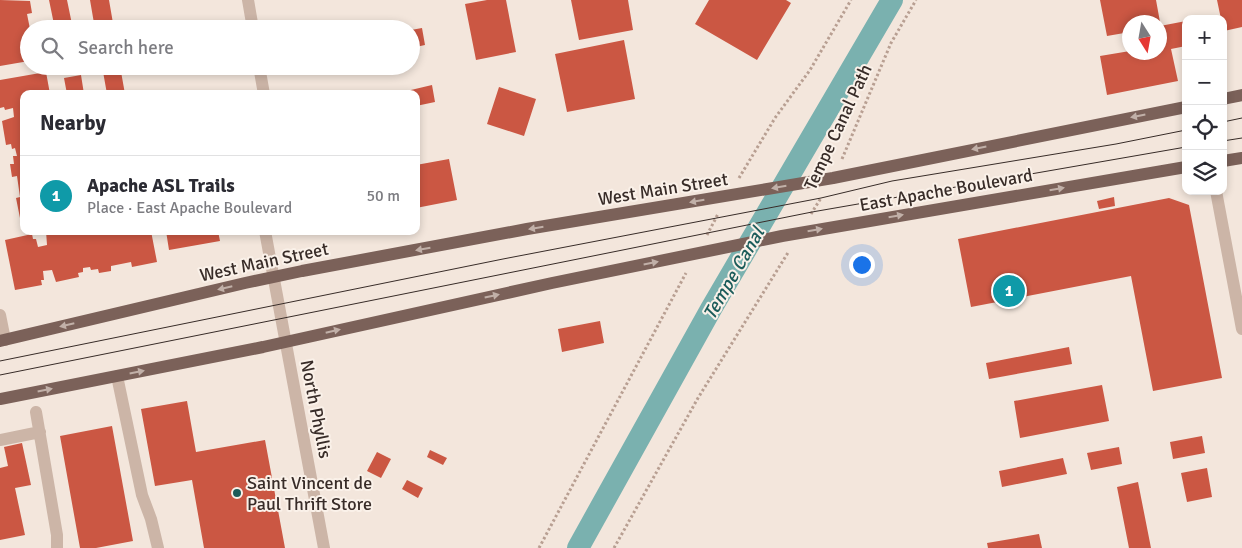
<!DOCTYPE html>
<html lang="en">
<head>
<meta charset="utf-8">
<style>
  :root { --surface:#fff; --page:#f2f2f3; --text:#2b2b33; --muted:#7c7c81; --line:#e1e1e2; --accent:#b45309 }
  body { margin:0; font-family:Signika,sans-serif; background:var(--page); color:var(--text) }
  .controls { position:absolute; right:15px; top:15px; display:grid; overflow:hidden; border-radius:10px; box-shadow:0 2px 8px #0003 }
  .controls button { width:45px; height:45px; display:grid; place-items:center; padding:0; border:0; border-bottom:1px solid var(--line); background:var(--surface); color:var(--text); font:25px sans-serif }
  .compass { position:absolute; left:1122px; top:15px; width:45px; height:45px; border-radius:50%; background:var(--surface); box-shadow:0 2px 8px #0003; rotate:169deg }
  .you { position:absolute; left:861px; top:264px; width:18px; height:18px; margin:-12px; border:4px solid #fff; border-radius:50%; background:#1a73e8; box-shadow:0 0 0 8px #1a73e833 }
  .badge { display:grid; place-items:center; width:32px; height:32px; border-radius:50%; background:var(--accent); color:#fff; font-size:16px; font-weight:700 }
  .pin { position:absolute; translate:-50% -50%; border:2px solid #fff; box-shadow:0 1px 5px #0006 }
  .list { margin:0; padding:0; list-style:none }
  h2 { display:flex; justify-content:space-between; align-items:center; height:65px; margin:0; padding:0 20px; font-size:21px }
  h2 small { font-size:16px; font-weight:400; color:var(--muted) }
  .list li { display:grid; grid-template-columns:32px 1fr auto; gap:15px; align-items:center; box-sizing:border-box; height:80px; padding:0 20px; border-top:1px solid var(--line) }
  .list b { display:block; font-size:19px; white-space:nowrap }
  .list p { margin:0; font-size:16px; white-space:nowrap; color:var(--muted) }
  .list em { font-size:16px; font-style:normal; color:var(--muted) }
  .icon { flex:none; width:28px; height:28px; fill:none; stroke:currentColor; stroke-width:2; stroke-linecap:round; stroke-linejoin:round }
  .map { position:relative; flex:none; width:1242px; height:548px; overflow:hidden }
  .search { position:absolute; background:var(--surface); box-shadow:0 2px 8px #0003; left:20px; top:20px; width:400px; height:55px; display:flex; align-items:center; gap:12px; box-sizing:border-box; padding:0 18px; border-radius:28px; color:var(--muted); font-size:19px }
  .panel { position:absolute; background:var(--surface); box-shadow:0 2px 8px #0003; left:20px; top:90px; width:400px; height:145px; border-radius:10px }
  .map>svg:first-child { display:block }
  .lines { fill:none; stroke-linecap:round; stroke-linejoin:round }
  .canal { stroke:#7ab1af; stroke-width:22 }
  .building { fill:#cb5743 }
  .path { stroke:#b89f92; stroke-width:3; stroke-dasharray:2.5 2.5; stroke-linecap:butt }
  .minor { stroke:#ccb5a7; stroke-width:12 }
  .major { stroke:#7b6159; stroke-width:12 }
  .tram { stroke:#382c28; stroke-width:1 }
  .oneway { fill:#c1b0a8 }
  .poi-dot { fill:#1c5c5a; stroke:#faf1e9; stroke-width:2 }
  .labels { text-anchor:middle; stroke-width:4; stroke-linejoin:round; paint-order:stroke }
  .street-label { font-size:18px; fill:#382c28; stroke:#faf1e9 }
  .poi-label { font-size:18px; fill:#382c28; stroke:#faf1e9; text-anchor:start }
  .water-label { font-size:19px; font-style:italic; fill:#1c5c5a; stroke:#faf1e9 }
</style>
</head>
<body>
<div class="map">
<svg width="1242" height="548" viewBox="0 0 1242 548">
  <rect width="100%" height="100%" fill="#f3e6dc"/>
  <g class="lines">
    <path class="canal" d="M578,548L711,309L892,0"/>
  </g>
  <path class="building" d="M0,0L30,1L32,13L27,14L30,29L29,61L0,66Z
    M49,0H67L73,29H55Z
    M90,0H109L114,29H95Z
    M487,0H506L516,52L476,60L465,4Z
    M571,0H628L633,30L579,40Z
    M709,0H786L791,3L757,60L695,24Z
    M1100,0H1156L1160,22H1130V32L1107,36Z
    M1217,0H1242V27L1224,31L1223,19H1221Z
    M1186,21V46L1171,49L1178,81L1107,95L1100,56L1130,51V52H1160V26Z
    M422,28L425,45L411,48V30Z
    M624,40L635,99L567,112L555,54Z
    M102,66H120L125,94H107Z
    M46,72L50,94H24V222L21,223L16,198L20,197L17,176L12,177L10,164H14L13,156H17L15,148L12,149L11,144L6,145L2,121L14,117L13,108L5,110L4,107L0,108V80Z
    M81,75L84,94H67L64,78Z
    M432,85L435,102L416,106V94H394Z
    M499,87L536,99L524,136L487,124Z
    M449,159L457,200L416,208V165Z
    M1114,197L1115,206L1099,209L1097,201Z
    M1169,198L1189,205L1222,378L1153,391L1131,276L971,307L958,239Z
    M46,231H75L76,234L83,233V231H151L157,262L132,267L131,262L111,266V271L99,273L98,269L91,270L90,267L83,268V272L78,273L79,277L56,282L52,270L43,271L44,280H41L42,285L15,290L5,240L32,234L33,239H36L38,247L47,245Z
    M166,231H218L220,241L169,250Z
    M600,321L604,343L562,352L558,329Z
    M1069,347L1072,364L989,379L986,363Z
    M1102,385L1109,421L1020,438L1014,401Z
    M187,401L196,452L265,440L285,548H204L192,480L155,486L141,409Z
    M112,426L133,541L96,548H80L60,436Z
    M1202,436L1205,453L1173,459L1170,442Z
    M22,443L31,485L15,488L25,535L0,540V468L8,466L4,447Z
    M1119,447L1122,464L1091,470L1087,453Z
    M430,450L447,458L443,465L427,457Z
    M377,452L391,459L381,478L367,471Z
    M1063,458L1067,474L1002,487L999,471Z
    M1207,468L1212,497L1187,502L1181,473Z
    M407,480L423,488L418,498L402,489Z
    M1138,482L1151,548H1129L1117,487Z
    M1039,534L1042,548H988L987,543Z"/>
  <g class="lines">
    <path class="path" d="M842,159L891,43L916,0
      M739,178L775,118L810,70L851,0
      M811,214L821,198
      M707,235L718,214
      M539,548L686,273
      M614,548L698,398L789,251"/>
    <path class="minor" d="M248,0L253,29
      M259,66L264,94
      M1216,191L1242,329
      M265,231L324,548
      M0,315L5,340
      M117,376L142,495L151,519L158,548
      M36,412L57,535V548
      M0,440L40,432"/>
    <path class="major" d="M1223,99L1242,95
      M1223,161L1242,158
      M0,341L245,283L302,271L527,229L833,178L1186,107
      M0,399L263,347L552,283L782,236L1186,167"/>
    <path class="tram" d="M1223,122L1242,118
      M1223,141L1242,138
      M0,361L503,259L821,198L892,181L1116,144L1186,130
      M0,375L812,212L1186,147"/>
  </g>
  <defs><path id="oneway-solid" d="M-6-.8H1V-3.2L6.5 0L1 3.2V.8H-6Z" transform="scale(1.25)"/></defs>
  <g class="oneway">
    <use href="#oneway-solid" transform="translate(1138 116) rotate(169)"/>
    <use href="#oneway-solid" transform="translate(979 148) rotate(169)"/>
    <use href="#oneway-solid" transform="translate(779 187) rotate(170)"/>
    <use href="#oneway-solid" transform="translate(1057 189) rotate(-10)"/>
    <use href="#oneway-solid" transform="translate(697 201) rotate(170)"/>
    <use href="#oneway-solid" transform="translate(896 216) rotate(-10)"/>
    <use href="#oneway-solid" transform="translate(536 228) rotate(171)"/>
    <use href="#oneway-solid" transform="translate(815 230) rotate(-10)"/>
    <use href="#oneway-solid" transform="translate(423 249) rotate(170)"/>
    <use href="#oneway-solid" transform="translate(651 263) rotate(-11)"/>
    <use href="#oneway-solid" transform="translate(225 288) rotate(167)"/>
    <use href="#oneway-solid" transform="translate(492 296) rotate(-12)"/>
    <use href="#oneway-solid" transform="translate(67 325) rotate(167)"/>
    <use href="#oneway-solid" transform="translate(333 331) rotate(-13)"/>
    <use href="#oneway-solid" transform="translate(137 372) rotate(-11)"/>
    <use href="#oneway-solid" transform="translate(45 390) rotate(-11)"/>
  </g>
  <circle class="poi-dot" cx="237" cy="493" r="5"/>
  <g class="labels">
    <g class="street-label">
      <text transform="translate(838 127) rotate(-65)" y="6">Tempe Canal Path</text>
      <text transform="translate(663 189) rotate(-9)" y="6">West Main Street</text>
      <text transform="translate(946 190) rotate(-10)" y="6">East Apache Boulevard</text>
      <text transform="translate(264 262) rotate(-12)" y="6">West Main Street</text>
      <text transform="translate(316 409) rotate(79)" y="6">North Phyllis</text>
    </g>
    <g class="poi-label">
      <text x="247" y="489">Saint Vincent de<tspan x="247" dy="21">Paul Thrift Store</tspan></text>
    </g>
    <g class="water-label">
      <text transform="translate(733 273) rotate(-60)" y="7">Tempe Canal</text>
    </g>
  </g>
</svg>
<div class="controls">
<button>+</button>
<button>−</button>
<button><svg class="icon" aria-label="locate" viewBox="0 0 24 24"><circle cx="12" cy="12" r="6"/><path d="M12 2v4M12 18v4M2 12h4M18 12h4"/></svg></button>
<button><svg class="icon" aria-label="layers" viewBox="0 0 24 24"><path d="M12 4l9 5-9 5-9-5zM3 14l9 5 9-5"/></svg></button>
</div>
<svg class="compass" viewBox="-18 -18 36 36"><path d="M0-13l5 13h-10z" fill="#e53935"/><path d="M0 13l5-13h-10z" fill="#7c7c81"/></svg>
<div class="you"></div>
<div class="pin badge" style="left:1009px;top:291px;background:#0f9aa8">1</div>
<div class="search"><svg class="icon" aria-label="search" viewBox="0 0 24 24"><circle cx="10" cy="10" r="6"/><path d="M15 15l6 6"/></svg>Search here</div>
<section class="panel">
<h2>Nearby<small></small></h2>
<ul class="list">
<li><span class="badge" style="background:#0f9aa8">1</span><div><b>Apache ASL Trails</b><p>Place · East Apache Boulevard</p></div><em>50 m</em></li>
</ul>
</section>
</div>
</body>
</html>
